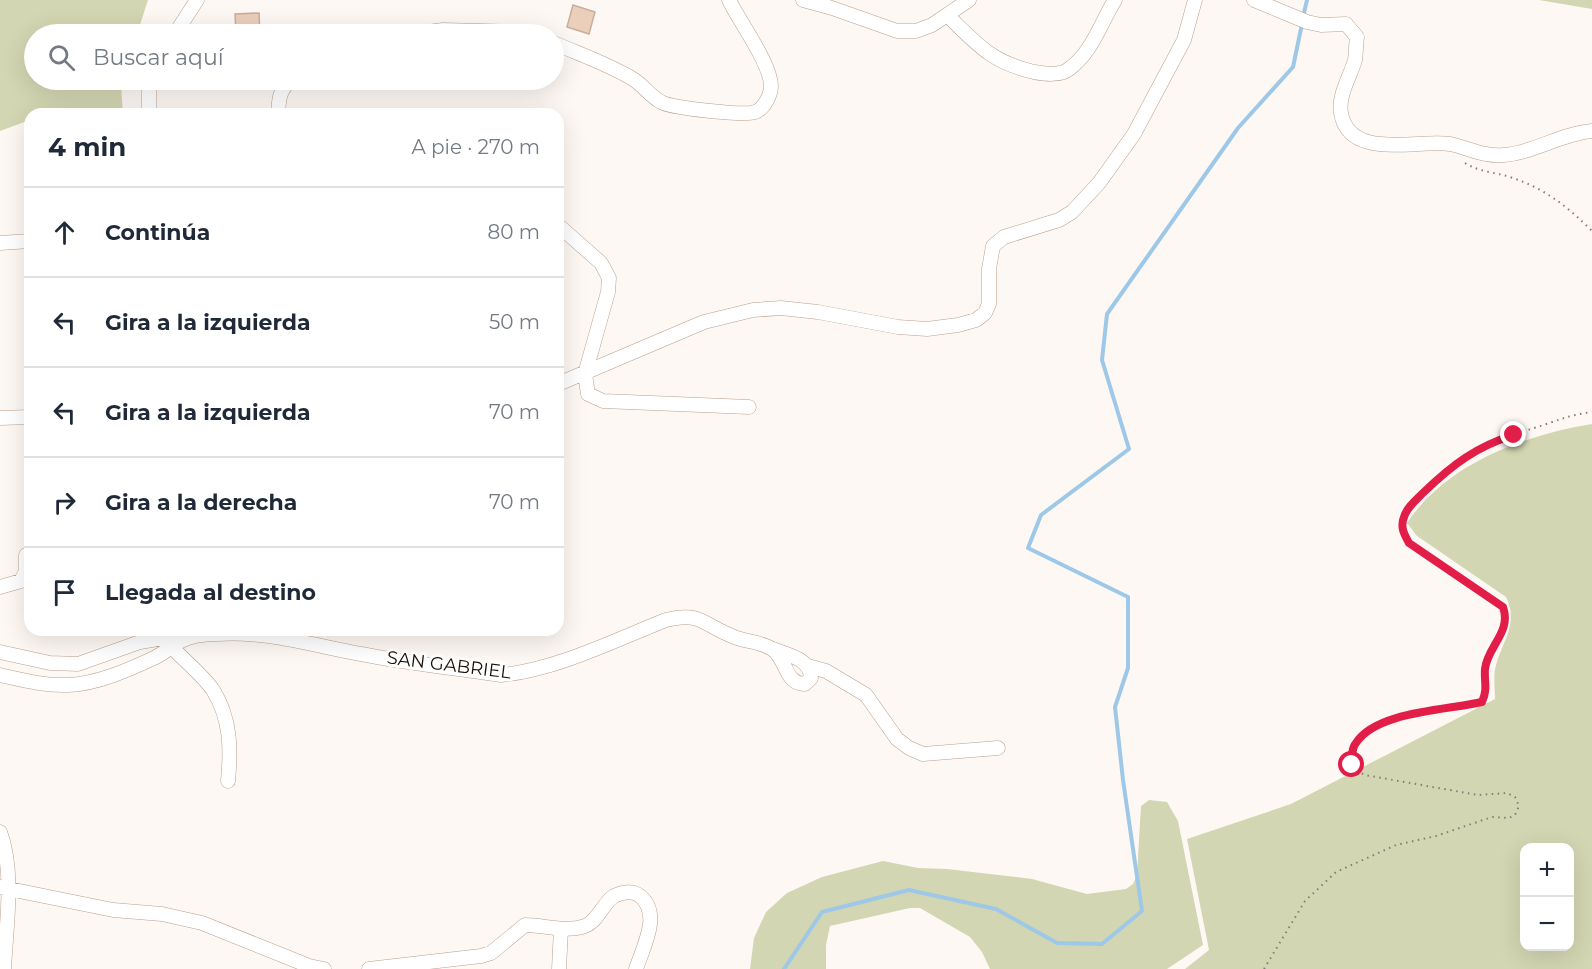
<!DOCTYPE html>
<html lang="es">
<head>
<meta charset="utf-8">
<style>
  :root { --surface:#fff; --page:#f2f2f3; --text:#1f2937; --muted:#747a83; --line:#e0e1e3 }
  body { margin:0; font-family:Montserrat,sans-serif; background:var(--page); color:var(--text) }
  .controls { position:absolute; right:18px; bottom:18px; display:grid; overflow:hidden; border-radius:12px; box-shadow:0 6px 24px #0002 }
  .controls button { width:54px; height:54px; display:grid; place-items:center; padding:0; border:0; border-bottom:2px solid var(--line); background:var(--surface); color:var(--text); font:30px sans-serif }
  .stop { position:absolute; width:18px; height:18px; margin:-14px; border:4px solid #e11d48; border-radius:50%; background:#fff }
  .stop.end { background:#e11d48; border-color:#fff; box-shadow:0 2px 6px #0008 }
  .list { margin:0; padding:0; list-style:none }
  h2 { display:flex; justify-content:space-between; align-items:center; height:78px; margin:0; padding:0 24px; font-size:26px }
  h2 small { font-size:20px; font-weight:400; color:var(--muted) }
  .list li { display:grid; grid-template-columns:39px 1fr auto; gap:18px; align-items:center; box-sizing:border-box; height:90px; padding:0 24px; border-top:2px solid var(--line) }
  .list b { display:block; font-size:22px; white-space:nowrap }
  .list em { font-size:20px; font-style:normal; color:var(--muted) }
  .icon { flex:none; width:33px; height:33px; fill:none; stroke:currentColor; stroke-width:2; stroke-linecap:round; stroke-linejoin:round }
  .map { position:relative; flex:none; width:1592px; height:969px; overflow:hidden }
  .search { position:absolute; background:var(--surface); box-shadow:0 6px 24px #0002; left:24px; top:24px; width:540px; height:66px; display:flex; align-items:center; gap:15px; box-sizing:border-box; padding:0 21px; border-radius:33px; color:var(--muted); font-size:22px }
  .panel { position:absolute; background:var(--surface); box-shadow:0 6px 24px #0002; left:24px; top:108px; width:540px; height:528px; border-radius:18px }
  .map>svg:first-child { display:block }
  .green { fill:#d3d6b2; fill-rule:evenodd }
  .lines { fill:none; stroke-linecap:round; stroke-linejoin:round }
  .stream { stroke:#9ec8e8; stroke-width:4 }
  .building { fill:#ebcfbb; stroke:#c9ae9a; stroke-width:1.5 }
  .minor-casing { stroke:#ba9f8c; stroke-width:15 }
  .path { stroke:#847c77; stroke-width:2; stroke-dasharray:1.5 4.5; stroke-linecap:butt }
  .minor { stroke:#fff; stroke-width:14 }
  .route { stroke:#e11d48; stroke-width:8 }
  .labels { text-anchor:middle; stroke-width:6; stroke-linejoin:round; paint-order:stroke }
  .street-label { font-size:18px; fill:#191009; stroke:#fff }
</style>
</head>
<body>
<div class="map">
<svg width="1592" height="969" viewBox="0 0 1592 969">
  <rect width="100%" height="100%" fill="#fef8f4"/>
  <path class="green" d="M0,0H148L137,34H34V80H123L121,85L123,114H30V120L0,131Z
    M1539,0H1592V9Z
    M1592,424V969H1185L1209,950L1187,839L1291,804L1495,699C1495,688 1493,675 1496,665C1503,640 1519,623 1506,597L1417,536L1407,523C1446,464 1524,435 1592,424ZM1524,848H1570V946H1524Z
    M1149,800L1167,802L1178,821L1203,945L1167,969H990L982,952L970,937L920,908H910L830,926L826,945V969H750L754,938L766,912L787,893L822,877L883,861L918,868L947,869L1032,879L1087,894L1126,889L1133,884L1137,875L1141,806Z"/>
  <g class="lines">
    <path class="stream" d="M1303,17L1307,0
      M784,969L822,912L909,890L996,909L1057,943L1102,944L1142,911L1123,780L1115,707L1128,668V597L1028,548L1041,515L1129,449L1102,360L1107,314L1238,128L1293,67L1302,24"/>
  </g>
  <path class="building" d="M573,5L595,12L589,34L567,27Z
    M259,13L260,34H236L235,14Z"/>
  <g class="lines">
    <g class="minor-casing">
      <path id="minor" d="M803,0L832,8L897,31H916L932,25L969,0
        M1254,0L1307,22L1321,25L1346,24L1357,37C1356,44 1356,53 1355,60C1350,77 1338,95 1341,113C1349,161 1418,139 1450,144C1469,148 1484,157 1504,155C1533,153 1560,134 1592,131
        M947,15C978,45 991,62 1034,72C1045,74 1060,76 1069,69C1092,53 1101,22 1115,0
        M175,34L197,0
        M413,34L443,30L521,32L528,34
        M554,43C579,54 608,64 633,79C643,85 650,96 661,102C671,108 744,116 755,112C764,109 771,95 771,86C771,64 739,21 729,0
        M353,80H370
        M149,114V84L151,80
        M278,114C279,99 279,89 292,80
        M558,225L601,263L609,278L608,292L585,374L588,394L603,401L749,407
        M0,243L30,241
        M558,384L704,322L753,310L781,308L818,312L898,327L927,329L958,325L976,320L985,313L989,304V269L993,246L1004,237L1059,220L1072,212L1099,183L1134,134L1184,40L1195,0
        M0,418L30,417
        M0,587L21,581L26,571V555
        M167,642C180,657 202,674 213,690C231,719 231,749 228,781
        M0,652L50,663L78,664L140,642L163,638L182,640
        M808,666L826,671L866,695L897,739L909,748L923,754L998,748
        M0,675C22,680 45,686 68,685C97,684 128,670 154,658C164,653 172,646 181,641C192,635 205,634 217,634C263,630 316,646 361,654C407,663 454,668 501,675C556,670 615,640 666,620C701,611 703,625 732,636C744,642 760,641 772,649C787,658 784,684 805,684L811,678C811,659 788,655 773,649
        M0,832C15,872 6,927 4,969
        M0,887L113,910L162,914L202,923L309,966L324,969
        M369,969L481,956L491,953L525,925C544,925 566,933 585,926C598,921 603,903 614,896C622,892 633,890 640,896C662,914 643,947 636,969
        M559,969L561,929"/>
    </g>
    <path class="path" d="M1465,163C1479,172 1494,172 1510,177C1544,188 1567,206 1592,231
      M1264,969L1305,901L1336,872L1396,845L1436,836L1492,817L1509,818L1515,815L1519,806L1515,797L1507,793L1478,795L1365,775C1356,771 1350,765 1352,754C1357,713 1451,710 1482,702C1489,687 1484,683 1485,669C1488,643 1522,623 1495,600L1409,543C1404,535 1400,527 1403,517C1410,495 1469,452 1490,442C1504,436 1520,433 1534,428C1557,421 1568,415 1592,412"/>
    <use href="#minor" class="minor"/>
  </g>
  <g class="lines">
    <path class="route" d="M1352,765C1352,758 1351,749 1356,743C1376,711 1449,710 1482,702C1488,689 1484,682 1485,669C1487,647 1512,632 1503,607L1409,543C1404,534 1400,527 1404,517C1407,507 1417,499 1424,492C1452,465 1477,446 1514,435"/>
  </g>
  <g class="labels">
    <g class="street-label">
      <text transform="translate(449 665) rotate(7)" y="6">SAN GABRIEL</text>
    </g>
  </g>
</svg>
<div class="controls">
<button>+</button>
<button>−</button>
</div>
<div class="stop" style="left:1352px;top:765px"></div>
<div class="stop end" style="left:1514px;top:435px"></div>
<div class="search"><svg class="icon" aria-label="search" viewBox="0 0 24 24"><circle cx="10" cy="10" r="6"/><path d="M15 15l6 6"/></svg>Buscar aquí</div>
<section class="panel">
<h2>4 min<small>A pie · 270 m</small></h2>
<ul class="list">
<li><svg class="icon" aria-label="ahead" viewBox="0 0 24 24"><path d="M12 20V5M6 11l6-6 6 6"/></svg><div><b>Continúa</b></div><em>80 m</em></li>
<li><svg class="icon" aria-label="left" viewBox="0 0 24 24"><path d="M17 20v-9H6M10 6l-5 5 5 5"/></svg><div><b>Gira a la izquierda</b></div><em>50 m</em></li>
<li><svg class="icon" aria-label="left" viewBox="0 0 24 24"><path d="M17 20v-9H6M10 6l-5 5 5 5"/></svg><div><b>Gira a la izquierda</b></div><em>70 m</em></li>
<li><svg class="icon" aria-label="right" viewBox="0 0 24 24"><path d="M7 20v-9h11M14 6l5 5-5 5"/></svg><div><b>Gira a la derecha</b></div><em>70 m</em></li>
<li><svg class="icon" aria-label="arrive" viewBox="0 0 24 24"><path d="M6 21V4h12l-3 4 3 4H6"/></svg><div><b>Llegada al destino</b></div></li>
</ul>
</section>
</div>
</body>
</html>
